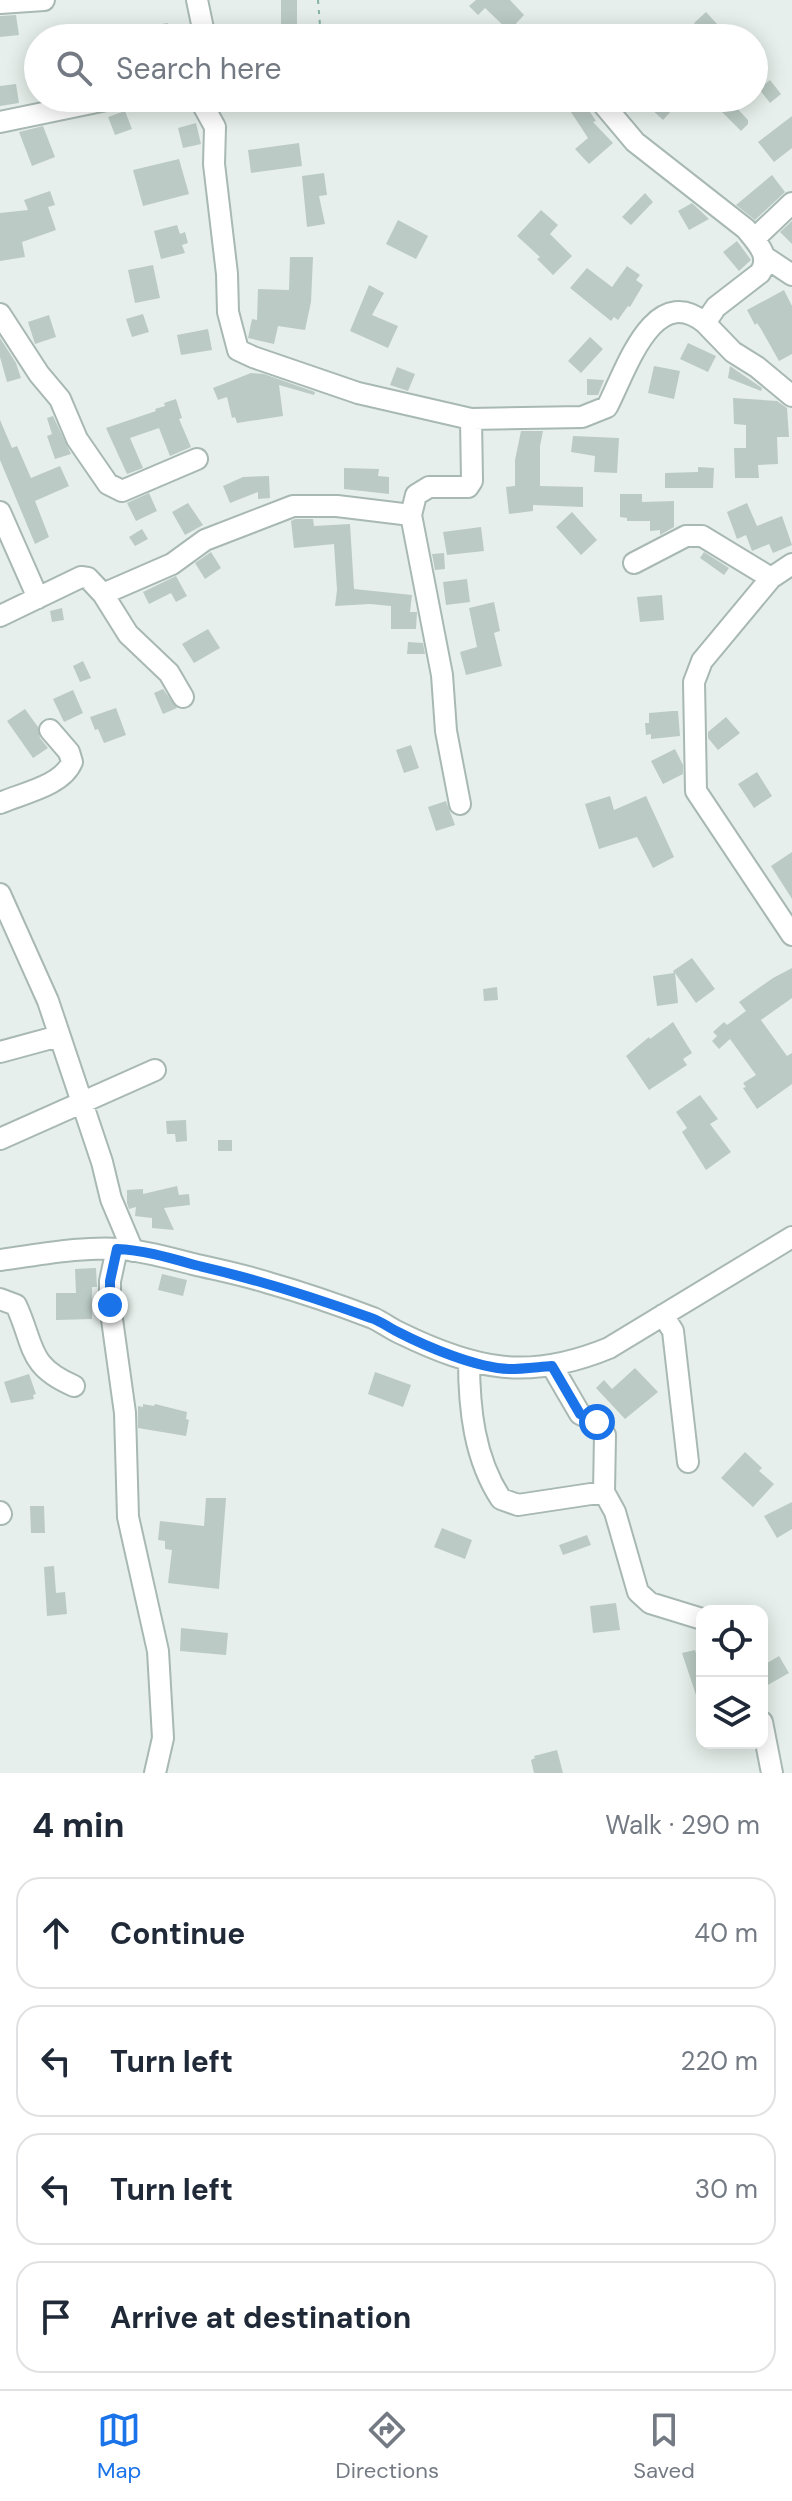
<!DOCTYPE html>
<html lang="en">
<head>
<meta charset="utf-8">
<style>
  :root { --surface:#fff; --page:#f2f2f3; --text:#1f2937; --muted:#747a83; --line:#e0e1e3; --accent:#1a73e8 }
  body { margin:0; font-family:"DM Sans",sans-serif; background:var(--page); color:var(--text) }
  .controls { position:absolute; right:24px; bottom:24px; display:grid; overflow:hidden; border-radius:16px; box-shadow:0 4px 20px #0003 }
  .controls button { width:72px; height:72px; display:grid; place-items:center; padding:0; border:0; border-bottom:2px solid var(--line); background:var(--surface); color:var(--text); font:40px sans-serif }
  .stop { position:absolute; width:24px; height:24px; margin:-18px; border:6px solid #1a73e8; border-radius:50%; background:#fff }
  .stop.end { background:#1a73e8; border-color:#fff; box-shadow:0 2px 8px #0008 }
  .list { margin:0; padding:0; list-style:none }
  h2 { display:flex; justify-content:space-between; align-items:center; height:104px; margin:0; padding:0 32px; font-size:34px }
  h2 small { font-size:26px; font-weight:400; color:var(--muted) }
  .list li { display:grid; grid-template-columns:52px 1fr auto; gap:24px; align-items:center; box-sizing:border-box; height:112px; margin:0 16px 16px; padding:0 16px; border:2px solid var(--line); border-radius:24px }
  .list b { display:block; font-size:30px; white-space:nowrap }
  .list em { font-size:26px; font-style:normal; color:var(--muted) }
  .icon { flex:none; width:44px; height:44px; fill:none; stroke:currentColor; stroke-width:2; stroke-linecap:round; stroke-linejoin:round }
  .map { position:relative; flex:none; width:792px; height:1773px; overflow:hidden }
  .search { position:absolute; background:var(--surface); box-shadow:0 4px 20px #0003; left:24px; right:24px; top:24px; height:88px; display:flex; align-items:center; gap:20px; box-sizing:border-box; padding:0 28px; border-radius:44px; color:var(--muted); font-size:30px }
  .sheet { height:616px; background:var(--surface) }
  nav { display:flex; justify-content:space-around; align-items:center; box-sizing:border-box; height:112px; border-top:2px solid var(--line); background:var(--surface); font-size:22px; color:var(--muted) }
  nav a { display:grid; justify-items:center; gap:4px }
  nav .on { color:var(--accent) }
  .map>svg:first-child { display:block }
  .building { fill:#bbcac4 }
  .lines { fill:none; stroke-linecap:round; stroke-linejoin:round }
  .minor-casing { stroke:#a8b8b2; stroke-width:24 }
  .path { stroke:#86b3a5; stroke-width:2; stroke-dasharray:4 6; stroke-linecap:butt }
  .minor { stroke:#fff; stroke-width:20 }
  .route { stroke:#1a73e8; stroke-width:10 }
</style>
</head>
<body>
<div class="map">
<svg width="792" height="1773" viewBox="0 0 792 1773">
  <rect width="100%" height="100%" fill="#e6efeb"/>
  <path class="building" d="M281,0H297V36H281Z
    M476,0H510L524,15L509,31L485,8L478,15L469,6Z
    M706,12L730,38H707L694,23Z
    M16,15L19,35L0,37V16Z
    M168,23L170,38H111V32Z
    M770,80L781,94L770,103L759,89Z
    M16,84L19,103L0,106V86Z
    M656,98H683L663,120L648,106Z
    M582,100L596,121L593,122L613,143L589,164L575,149L588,138L569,109Z
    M732,103L748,120V124L741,131L722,112Z
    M125,111L132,129L115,135L108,117Z
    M792,116V148L774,162L758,142Z
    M196,123L201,144L183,148L178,128Z
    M43,126L55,157L32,166L19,132Z
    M299,143L302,166L251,173L248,150Z
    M179,159L189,194L143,206L133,170Z
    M324,173L327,195L319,196L325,224L307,227L302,176Z
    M772,175L785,192L755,220L736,205Z
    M50,191L55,205L48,207L56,230L22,242L25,257L0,261V213L28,210L24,200Z
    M645,193L653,202L631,225L622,217Z
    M692,203L709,219L689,230L678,211Z
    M541,210L558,225L550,234L572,256L553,275L537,259L540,257L517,236Z
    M398,220L428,236L416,259L386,244Z
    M792,221V244L780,232Z
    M177,225L180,234L185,232L188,243L182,245L185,253L161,259L154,231Z
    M737,241L751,260L739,271L723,252Z
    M290,257H313L311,302L305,330L278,326L274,344L248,338L252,319L257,320L258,289L289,290Z
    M153,265L160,298L135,303L128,270Z
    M627,266L640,275L636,280L643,285L630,307L628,306L618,320L614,317L611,321L570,288L587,268L612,287Z
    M369,285L384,293L372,315L398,326L388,348L350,331Z
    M784,290L792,306V354L779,361L761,329L757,323L755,325L747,310Z
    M143,314L149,332L132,337L126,319Z
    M49,315L56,337L35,344L28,322Z
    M208,329L212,350L181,355L177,335Z
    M590,337L603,349L581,373L568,361Z
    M0,338L16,363L21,378L7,382L0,357Z
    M688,343L716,356L708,372L680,359Z
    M654,366L680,371L674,399L648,393Z
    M730,366L762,388L761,391L728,378Z
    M397,367L415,374L408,391L390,385Z
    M251,373L264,374L315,392L314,395L279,385L283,416L237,423L235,417L232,418L227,397L218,400L213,388Z
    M587,379L604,380L598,395H587Z
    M733,398L777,401L787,408L789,437H777L778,464L758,465L759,478H735L734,448H746V425L734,424Z
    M176,399L182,418L179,419L191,447L170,456L159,428L130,438L143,468L127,474L106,428L156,411L155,409L165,406L164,403Z
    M53,416L71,454L55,459L47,436L52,434L47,418Z
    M0,420L12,448L17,446L31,478L60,466L69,486L35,501L49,537L35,544L0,460Z
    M521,431H543L540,446V486L583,487V507L533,505V511L509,514L506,487L515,486V460Z
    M573,436L619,438L617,473L594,472L595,456L571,452Z
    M698,467L714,468L713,488H665V473L698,472Z
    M344,468L379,469L378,476L389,477V494L344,489Z
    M269,476L270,498L258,499V492L230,503L223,486L243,477Z
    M149,493L157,511L136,521L127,503Z
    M620,494H642V502L674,501V527L660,535V530L650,531V521H627V518L620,517Z
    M188,503L203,525L185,535L172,512Z
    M747,503L757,526L782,516L792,545L773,553L769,544L752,551L746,535L737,539L727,512Z
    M572,512L597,540L581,555L556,527Z
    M295,519H313L314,526L350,524L354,589L412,595L410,612H417L416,629H391V606L370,604L335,606L337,590L334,544L294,548L291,521Z
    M481,527L484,551L447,555L443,532Z
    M142,529L148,539L135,546L129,537Z
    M211,552L221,568L205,579L195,563Z
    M704,552L729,568L724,575L700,558Z
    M444,553L445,569L435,570L432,554Z
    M176,576L187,596L176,602L171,593L149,604L143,592Z
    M467,579L470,602L446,605L443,582Z
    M662,595L664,620L640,622L637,597Z
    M494,602L500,631L494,633L502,666L466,675L460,652L477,647L469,608Z
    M62,608L64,620L52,622L50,611Z
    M208,629L220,648L194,663L182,644Z
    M408,642L423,643L425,654H407Z
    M83,661L91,678L80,682L73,666Z
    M163,689L177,708L163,714L154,693Z
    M73,690L83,713L64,722L53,699Z
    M116,708L126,735L104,743L98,729L95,730L90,717Z
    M25,709L38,727L40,738L48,748L33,758L7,721Z
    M673,711H678L680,736L651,739V734L646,735L645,723H649V713Z
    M726,717L740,733L718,750L708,738V732Z
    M411,745L419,768L404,773L396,750Z
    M675,749L683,765V774L663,784L651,761Z
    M757,772L772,796L754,808L738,784Z
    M610,796L614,810L646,796L674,857L653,868L637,837L599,849L585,804Z
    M446,801L455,825L436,831L428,807Z
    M792,852V899L771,866Z
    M692,958L715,989L696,1003L675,973L678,1003L657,1006L653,976L674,973L673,971Z
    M792,968V998L761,1020L787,1056L792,1053V1084L757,1109L743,1088L746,1087L743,1083L756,1075L730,1039L719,1049L712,1041L717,1036L713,1032L724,1022L727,1025L746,1011L739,1002L773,978Z
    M497,987L498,1000L484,1001L483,989Z
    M673,1022L692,1053L683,1059L687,1065L649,1090L626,1056L649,1037L650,1039Z
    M700,1095L718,1119L710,1124L731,1152L706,1170L682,1132L687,1128L676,1112Z
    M186,1120L187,1141L176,1142L175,1134H167L166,1121Z
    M218,1140H232V1151H218Z
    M177,1186L179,1195L189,1194L190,1205L164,1208L174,1230L152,1228V1218L135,1216L136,1207L129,1209L127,1203V1190L143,1189V1194Z
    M96,1268L97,1287H92V1319L56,1320V1293H76L75,1269Z
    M162,1274L187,1280L183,1296L158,1290Z
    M635,1368L658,1392L625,1419L596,1388L604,1380L612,1389Z
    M375,1372L411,1385L403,1407L368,1394Z
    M29,1374L36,1394L33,1395L34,1399L11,1403L4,1382Z
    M143,1404L154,1406L155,1404L187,1412L186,1419L189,1420L186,1436L138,1428V1406L143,1407Z
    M745,1452L762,1468L759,1471L774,1484L753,1507L721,1478Z
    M206,1498H226L219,1589L168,1583L172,1550L165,1549V1541L158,1540L160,1521L204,1526Z
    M792,1502V1529L777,1538L764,1516Z
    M30,1506H44L45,1533H31Z
    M442,1528L472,1540L465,1559L434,1547Z
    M587,1535L591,1545L563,1555L559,1545Z
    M54,1566L56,1593L65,1592L67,1614L47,1616L44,1567Z
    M616,1603L620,1630L593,1633L590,1606Z
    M181,1628L228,1633L226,1655L180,1651Z
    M695,1650L702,1672V1707H700L682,1653Z
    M779,1656L789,1673L766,1686L762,1679V1666Z
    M557,1750L563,1773H534L531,1760L535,1758L534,1756Z"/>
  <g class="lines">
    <g class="minor-casing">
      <path id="minor" d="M197,0L205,38
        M0,3L44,0
        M199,98L215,127L214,164L227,274L228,312L238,350L253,357L358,393L471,419L582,417L607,407C626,371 653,281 705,323
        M598,98L635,142L746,229C756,242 772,256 760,273L716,307L705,323L733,352L757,367L792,396
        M0,122L116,98
        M754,239L792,203
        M765,257L792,275
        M0,314L39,374L60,399L77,439L108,484L122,491L197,459
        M0,512L38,598
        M634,563L686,536H702L771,578
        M792,564L771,578L702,661L694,682L696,791L792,935
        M103,594L172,564L205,540L293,506H337L411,515
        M0,616L81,577L88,578L103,594L128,634L169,673L183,697
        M0,803C23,793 62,786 72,762L69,752L50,730
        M460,804L446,731L442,675L411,515L416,495L429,487H468L472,481L471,419
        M0,894L48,1001L102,1162L111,1199L133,1251
        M0,1052L59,1036
        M0,1139L155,1070
        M117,1249L110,1281V1305L125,1413L128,1517L158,1651L163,1738L155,1773
        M0,1260C38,1255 83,1246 121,1249C145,1251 169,1258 193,1264C218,1270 244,1275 269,1283C304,1293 339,1305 373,1318C382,1322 391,1329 400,1333C476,1370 529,1381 609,1348L792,1237
        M0,1299L16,1305C35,1346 27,1366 74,1386
        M663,1315L673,1331L688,1462
        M469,1360C469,1408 474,1458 501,1499L518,1505L604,1492
        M552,1366L580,1414L597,1422L605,1435L604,1492L615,1512L638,1592L650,1603L702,1619
        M0,1512L1,1514
        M762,1722L772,1773"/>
    </g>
    <path class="path" d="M318,0L321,38"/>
    <use href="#minor" class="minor"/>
  </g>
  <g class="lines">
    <path class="route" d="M110,1305V1281L117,1249C143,1250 170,1258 195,1265C256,1279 313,1297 371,1318C381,1321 389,1328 398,1332C427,1347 477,1368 509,1369C523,1369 538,1367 552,1366L580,1414L597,1422"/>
  </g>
</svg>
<div class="controls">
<button><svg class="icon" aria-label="locate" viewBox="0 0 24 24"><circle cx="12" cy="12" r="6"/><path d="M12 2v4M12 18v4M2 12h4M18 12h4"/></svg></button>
<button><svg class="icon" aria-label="layers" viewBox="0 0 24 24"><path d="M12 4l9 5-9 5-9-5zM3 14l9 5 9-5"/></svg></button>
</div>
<div class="stop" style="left:597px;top:1422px"></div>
<div class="stop end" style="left:110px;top:1305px"></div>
<div class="search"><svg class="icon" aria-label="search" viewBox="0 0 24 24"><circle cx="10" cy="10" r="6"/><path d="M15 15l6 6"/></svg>Search here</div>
</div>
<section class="sheet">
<h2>4 min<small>Walk · 290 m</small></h2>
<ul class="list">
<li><svg class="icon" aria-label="ahead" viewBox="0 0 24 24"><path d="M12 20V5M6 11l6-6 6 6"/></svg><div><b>Continue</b></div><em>40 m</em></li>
<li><svg class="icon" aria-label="left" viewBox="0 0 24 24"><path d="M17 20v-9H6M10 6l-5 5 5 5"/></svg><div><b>Turn left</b></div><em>220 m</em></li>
<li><svg class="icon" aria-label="left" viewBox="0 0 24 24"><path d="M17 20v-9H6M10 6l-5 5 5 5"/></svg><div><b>Turn left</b></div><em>30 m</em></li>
<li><svg class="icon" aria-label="arrive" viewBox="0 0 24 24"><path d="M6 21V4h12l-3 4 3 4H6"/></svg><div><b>Arrive at destination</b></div></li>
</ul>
</section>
<nav>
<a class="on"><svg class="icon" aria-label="map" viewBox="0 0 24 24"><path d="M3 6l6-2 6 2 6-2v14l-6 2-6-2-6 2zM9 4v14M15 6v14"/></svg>Map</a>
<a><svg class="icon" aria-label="directions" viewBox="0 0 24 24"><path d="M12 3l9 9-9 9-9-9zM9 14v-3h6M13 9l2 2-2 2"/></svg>Directions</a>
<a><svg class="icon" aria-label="saved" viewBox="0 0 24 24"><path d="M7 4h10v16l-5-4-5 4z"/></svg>Saved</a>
</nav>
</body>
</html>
